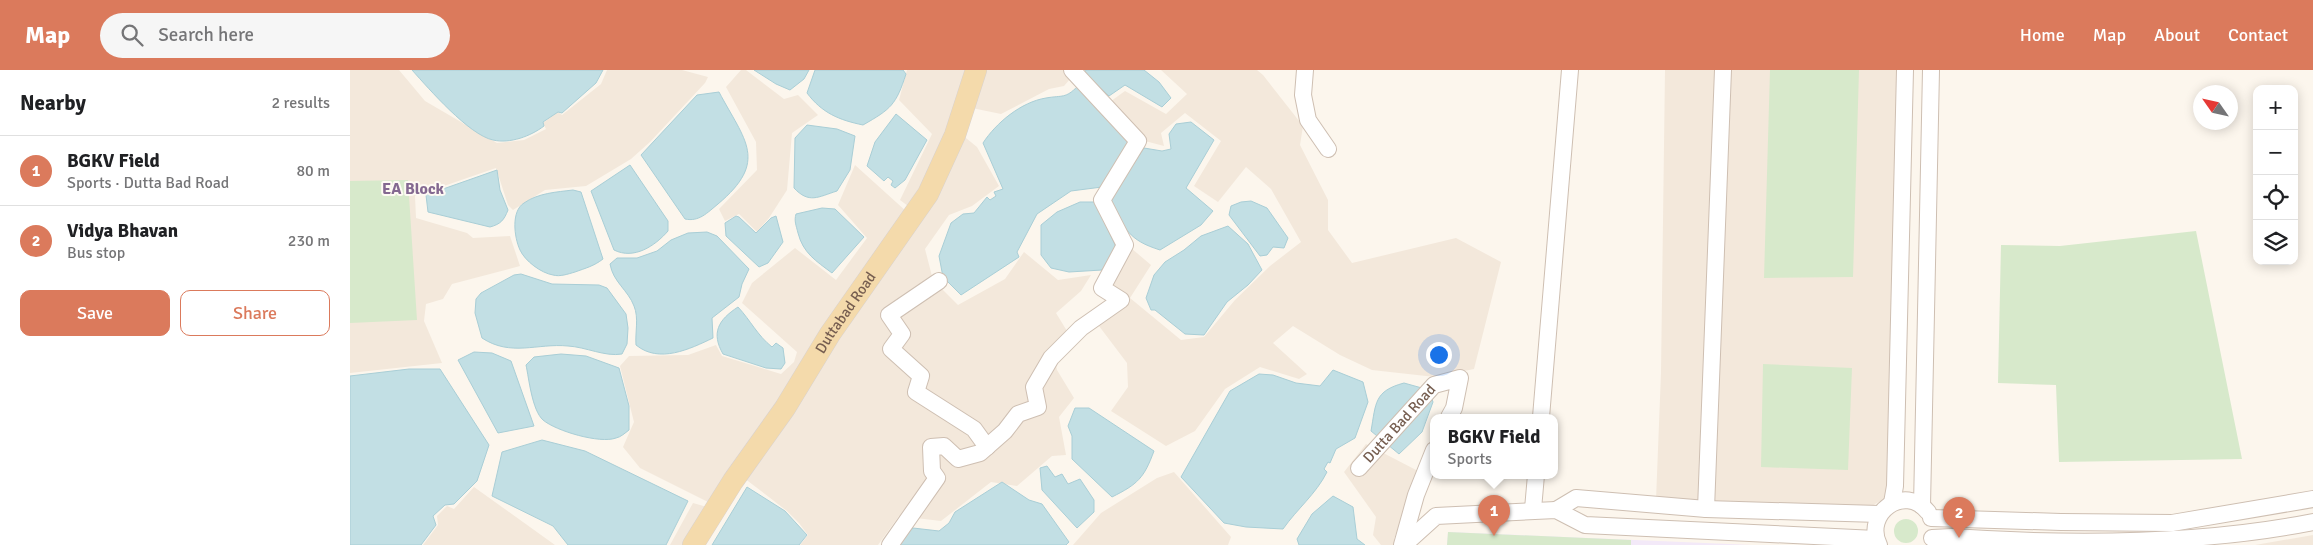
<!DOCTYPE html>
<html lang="en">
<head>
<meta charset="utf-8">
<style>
  :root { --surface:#fff; --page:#f6f6f6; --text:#202124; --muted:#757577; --line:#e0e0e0; --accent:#db7a5c }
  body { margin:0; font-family:Signika,sans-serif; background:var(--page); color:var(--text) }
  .controls { position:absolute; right:15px; top:15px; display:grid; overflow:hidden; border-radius:10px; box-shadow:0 2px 12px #0003 }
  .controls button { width:45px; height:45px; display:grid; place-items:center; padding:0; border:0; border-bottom:1px solid var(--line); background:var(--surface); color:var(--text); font:25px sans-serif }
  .compass { position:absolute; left:1843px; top:15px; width:45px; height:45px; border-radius:50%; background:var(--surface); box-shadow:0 2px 12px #0003; rotate:304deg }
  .you { position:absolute; left:1088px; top:284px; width:18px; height:18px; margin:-12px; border:4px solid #fff; border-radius:50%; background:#1a73e8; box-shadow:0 0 0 8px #1a73e833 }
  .badge { display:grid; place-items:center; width:32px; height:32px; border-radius:50%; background:var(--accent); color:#fff; font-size:16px; font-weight:700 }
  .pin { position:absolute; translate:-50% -41px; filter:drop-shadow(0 1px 2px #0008) }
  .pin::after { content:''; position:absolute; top:26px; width:18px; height:15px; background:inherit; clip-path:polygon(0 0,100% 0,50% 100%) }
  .popup { position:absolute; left:1080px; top:344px; width:128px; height:65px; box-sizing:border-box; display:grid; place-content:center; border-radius:10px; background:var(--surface); filter:drop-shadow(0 1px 4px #0005); font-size:16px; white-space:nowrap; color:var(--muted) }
  .popup b { font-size:19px; color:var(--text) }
  .popup::after { content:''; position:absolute; left:50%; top:100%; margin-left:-10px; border:10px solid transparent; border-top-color:var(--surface) }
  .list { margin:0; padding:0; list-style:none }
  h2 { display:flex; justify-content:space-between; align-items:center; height:65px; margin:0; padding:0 20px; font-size:21px }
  h2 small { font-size:16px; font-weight:400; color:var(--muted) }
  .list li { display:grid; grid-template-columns:32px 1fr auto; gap:15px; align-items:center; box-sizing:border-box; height:70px; padding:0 20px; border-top:1px solid var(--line) }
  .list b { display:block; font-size:19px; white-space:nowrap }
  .list p { margin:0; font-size:16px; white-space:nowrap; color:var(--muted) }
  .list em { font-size:16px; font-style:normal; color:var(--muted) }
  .actions { display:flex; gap:10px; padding:15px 20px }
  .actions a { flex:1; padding:11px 0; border:1px solid var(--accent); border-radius:10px; text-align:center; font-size:18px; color:var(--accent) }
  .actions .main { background:var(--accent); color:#fff }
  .icon { flex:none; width:28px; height:28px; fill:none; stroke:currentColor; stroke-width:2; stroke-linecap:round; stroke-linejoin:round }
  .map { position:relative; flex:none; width:1963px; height:475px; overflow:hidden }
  header { display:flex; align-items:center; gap:30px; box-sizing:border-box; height:70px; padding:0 25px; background:var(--accent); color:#fff }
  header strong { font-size:24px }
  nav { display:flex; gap:28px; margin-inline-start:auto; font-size:18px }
  .search { width:350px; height:45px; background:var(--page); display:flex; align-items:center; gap:12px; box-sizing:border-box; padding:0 18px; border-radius:28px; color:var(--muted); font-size:19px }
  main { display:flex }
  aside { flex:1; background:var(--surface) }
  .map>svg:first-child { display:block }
  .residential { fill:#f3e8db }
  .education { fill:#f3e9f8 }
  .green { fill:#d7e9cb }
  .water { fill:#c2dfe4; stroke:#a9ced6 }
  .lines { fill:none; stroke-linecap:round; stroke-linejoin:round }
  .minor-casing { stroke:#cebfb2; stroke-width:18 }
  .major-casing { stroke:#d9d2ce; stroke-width:22 }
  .minor { stroke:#fff; stroke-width:16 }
  .major { stroke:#f4daab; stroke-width:21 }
  .labels { text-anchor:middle; stroke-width:4; stroke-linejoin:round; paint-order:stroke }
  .street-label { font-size:15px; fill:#765e50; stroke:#fefaf3 }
  .neighbourhood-label { font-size:16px; font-weight:bold; fill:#846991; stroke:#fefaf3 }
</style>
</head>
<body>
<header>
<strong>Map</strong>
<div class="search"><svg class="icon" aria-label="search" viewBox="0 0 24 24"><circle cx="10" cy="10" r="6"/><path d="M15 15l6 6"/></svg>Search here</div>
<nav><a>Home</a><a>Map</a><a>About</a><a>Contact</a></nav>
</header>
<main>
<aside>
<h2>Nearby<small>2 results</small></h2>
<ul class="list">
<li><span class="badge">1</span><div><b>BGKV Field</b><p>Sports · Dutta Bad Road</p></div><em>80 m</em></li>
<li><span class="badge">2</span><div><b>Vidya Bhavan</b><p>Bus stop</p></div><em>230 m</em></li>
</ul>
<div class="actions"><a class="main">Save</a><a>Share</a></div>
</aside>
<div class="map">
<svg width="1963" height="475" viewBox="0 0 1963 475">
  <rect width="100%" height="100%" fill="#fcf6ed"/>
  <path class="residential" d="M0,0H49L75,31L147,73L174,70L196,59L193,53L208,42L212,45L251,14L257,0H332L358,7L355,13L300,72L281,89L236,116L195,120L163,140L158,135L146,98L65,126L66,148L117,163L123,168L160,166L170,196L102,214L93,229L76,234L74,251L92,293L0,303Z
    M391,0H396L434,29L448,25L468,45L442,63L437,120L419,148L407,162L389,144L375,151L369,139L407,100L406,72L376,17Z
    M557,0H617L606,41L576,112L558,136L550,130L582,64L549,30Z
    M632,0H728L714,16L699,19L651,44L622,38Z
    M811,0H907L913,5L953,56L950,75L978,130V160L1002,193L1106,168L1151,192L1124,299L1085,307L1022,300L990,285L943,256L923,273L957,304L949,309L910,297L875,319L845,361L816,376L761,341L778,317L777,293L749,256L774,238L749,223L781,178L801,195L780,228L831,270L854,267L885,230L920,196L951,172L921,119L896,97L868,132L844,116L871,71L835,43L811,63L814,76L795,71L757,34L775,21L816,44L837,24Z
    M1315,0H1547L1538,426L1522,436L1306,430L1311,303Z
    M611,64L627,77L649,116L622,136L599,145L575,179L583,210L608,235L655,209L674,182L708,210L741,205L731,221L706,243L717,261L703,279L707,300L724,328L709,347L716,385L702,386L667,416L641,412L591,451L549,446L528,475H450L458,465L449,453L437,441L394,408Z
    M505,95L557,142L360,433L290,398L273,377L284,352L270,296L279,286L338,285L366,275L372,286L431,304L444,292L447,282L392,233L402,213L445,178L486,210L517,168L488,135Z
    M1016,374L1068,401L1044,469L1050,475H1031L1023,465L1026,447L994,402Z
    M824,402L881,467L878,475H723L751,443L807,408Z
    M124,417L138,427L205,475H73L88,455L87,446L97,436L104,439Z
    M343,433L357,437L334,475H320Z
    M1963,465V475H1905Z"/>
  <path class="education" d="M1098,462L1402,475H1097Z"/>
  <path class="green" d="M1420,0H1509L1503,207L1414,208Z
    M58,110L67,250L0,253V111Z
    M1846,161L1892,389L1709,392L1706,315L1648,313L1651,175L1710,176Z
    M1413,294L1502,298L1498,400L1411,397Z
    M1544 461a12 12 0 1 1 24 0a12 12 0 1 1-24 0Z
    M1098,462L1281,470V475H1097Z"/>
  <path class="water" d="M62,0H253L246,13L212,43L208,42L193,52L194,56C181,66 160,74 143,70C119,65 79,19 62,0Z
    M404,0H459L454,9L440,20L426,14Z
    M465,0H553L556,4C546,35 541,39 513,55C489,50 472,43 457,23Z
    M736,0H794L809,12L821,28L812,37L775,15L759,26L734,3Z
    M728,16L780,71L752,117L721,121L687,144L667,182L669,187L611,225L593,207L589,186L601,153L613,144L624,143L637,127L640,130L646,126L644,122L653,119L633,73C646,53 671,32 696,28C713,25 715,29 728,16Z
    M369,22C395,71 419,91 368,134C357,143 349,152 335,149L291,85L347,25Z
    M546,44L577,70L555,110L545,118L541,115L543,111L538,107L534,111L517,96L525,72Z
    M841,52L864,70L836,118L863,141L851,155L810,180C778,170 775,159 760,130L794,78L812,81L821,79L819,64L826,54Z
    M457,55L487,59L505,66L500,100L487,121C468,127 459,134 444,118L445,68Z
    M280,95L318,151V161C305,176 284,190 264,180L241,121Z
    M147,100L150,120L158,140C154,150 151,154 140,157L78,142L76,125Z
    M223,120L231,122L253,189C244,196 236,198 225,202C218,204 210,207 203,205C191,203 175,191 170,180C164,167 161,141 174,133C188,123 207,122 223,120Z
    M901,131L917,138L938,168L934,178L923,177L917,185L910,186L879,145L881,136L891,132Z
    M730,132H745L766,177L752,200L719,202L701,198L691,185V155L707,142Z
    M472,138L485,139L514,167L482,203C466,191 453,183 448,163C446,155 444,151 446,144Z
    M386,146L389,147L406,163L421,148L426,146L433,172L418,193L409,197L376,166L375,153Z
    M878,156L898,174L912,200L898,215L877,232L854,265L835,264L805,240H801L796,228L804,205L815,192L834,180L851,166Z
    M357,162L367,166L399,199L392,214L389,227L362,248L363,268C340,279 309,294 286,275C285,262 289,248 284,236C278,220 263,212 260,194L267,188H287L307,181L321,170L338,163Z
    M171,204L202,214L249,215L257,218L276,244L278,258L277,274L272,284C255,287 236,277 218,276C187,273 161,287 132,268L125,243L126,229L131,223L164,205Z
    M388,237C401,251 407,265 422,277L426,273L433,278L435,293L431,299L416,298L373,284C361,263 368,250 388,237Z
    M124,282L142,283L161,291L184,356L148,363L108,290Z
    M211,284L236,286L269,298L279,336V360C275,363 271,367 266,368C250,374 206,361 193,350C182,340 179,309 176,295L184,287Z
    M59,299H90L139,375L127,411L104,434L95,435L83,446L86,455L71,475H0V306Z
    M983,300L1013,312L1018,332L1005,368L986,379L980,393L978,392L974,399L977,402C966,424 947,439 933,459L896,457L874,453L831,407L880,321L909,304L923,305L946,313L970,316Z
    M1054,313L1079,320L1083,332L1072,362L1049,384L1021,361C1026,333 1024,321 1054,313Z
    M725,338H739L804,381C794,408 788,414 762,427L722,389V366L718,356Z
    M192,370L235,381L338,431L316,475H218L203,456L142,426L152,382Z
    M697,396L705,407L712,404L718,414L730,409L744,430V442L727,458L692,420L690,398Z
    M652,412L679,430L692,434L719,472L716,475H547L563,458L589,461L599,453L605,442Z
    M397,417L435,441L457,465L449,475H362Z
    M983,426L1003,437L1007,469L1015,475H949L947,469L962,444Z"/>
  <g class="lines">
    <g class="minor-casing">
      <g id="minor">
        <path d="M955,0L953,25L958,50L978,79"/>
        <path d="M589,211L539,245L552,264L541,279L571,306L566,322L624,359L637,377"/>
        <path d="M1191,347L1220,0"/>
        <path id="s1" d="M1009,398L1084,315L1110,308L1104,338L1099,347"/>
        <path d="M1542,433L1545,416L1555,0"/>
        <path d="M1572,436L1581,0"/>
        <path d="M1183,439L1186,405"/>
        <path d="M1356,439L1373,0"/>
        <path d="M1206,440L1226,428L1356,439L1529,444"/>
        <path d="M1581,448L1711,452L1822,453L1963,429"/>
        <path d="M1582,468L1602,467C1721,475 1846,475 1963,452"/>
        <path d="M540,475L587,408L582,401L581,377L594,376L608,389L630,383L655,361L668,344L688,337L684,317L701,288L731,258L771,230L752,218L775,175L752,130L788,71L722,0"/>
        <path d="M1052,475L1066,425L1084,380"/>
        <path d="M1054,475L1086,446L1206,440L1235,455L1526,469"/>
        <path d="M1529,475C1513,443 1555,413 1578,442"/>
      </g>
    </g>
    <g class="major-casing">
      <g id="major">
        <path id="s2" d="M343,475L383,411L435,338L480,264L578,124L605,65L626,0"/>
      </g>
    </g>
    <use href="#minor" class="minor"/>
    <use href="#major" class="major"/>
  </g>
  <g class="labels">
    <g class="street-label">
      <text dy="5" stroke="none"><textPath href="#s2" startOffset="278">Duttabad Road</textPath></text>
      <text dy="5" stroke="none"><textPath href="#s1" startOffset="60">Dutta Bad Road</textPath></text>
    </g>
    <g class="neighbourhood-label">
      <text x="63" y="124">EA Block</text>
    </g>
  </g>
</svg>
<div class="controls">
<button>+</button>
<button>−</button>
<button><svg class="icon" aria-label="locate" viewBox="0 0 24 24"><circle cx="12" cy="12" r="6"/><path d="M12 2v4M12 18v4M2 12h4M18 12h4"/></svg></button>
<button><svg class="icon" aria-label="layers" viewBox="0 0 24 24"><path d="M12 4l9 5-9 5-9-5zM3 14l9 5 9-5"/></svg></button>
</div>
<svg class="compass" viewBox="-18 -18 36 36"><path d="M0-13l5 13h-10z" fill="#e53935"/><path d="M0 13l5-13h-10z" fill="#757577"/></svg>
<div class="you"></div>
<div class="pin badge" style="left:1144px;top:466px">1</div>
<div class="popup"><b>BGKV Field</b>Sports</div>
<div class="pin badge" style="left:1609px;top:468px">2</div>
</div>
</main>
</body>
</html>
